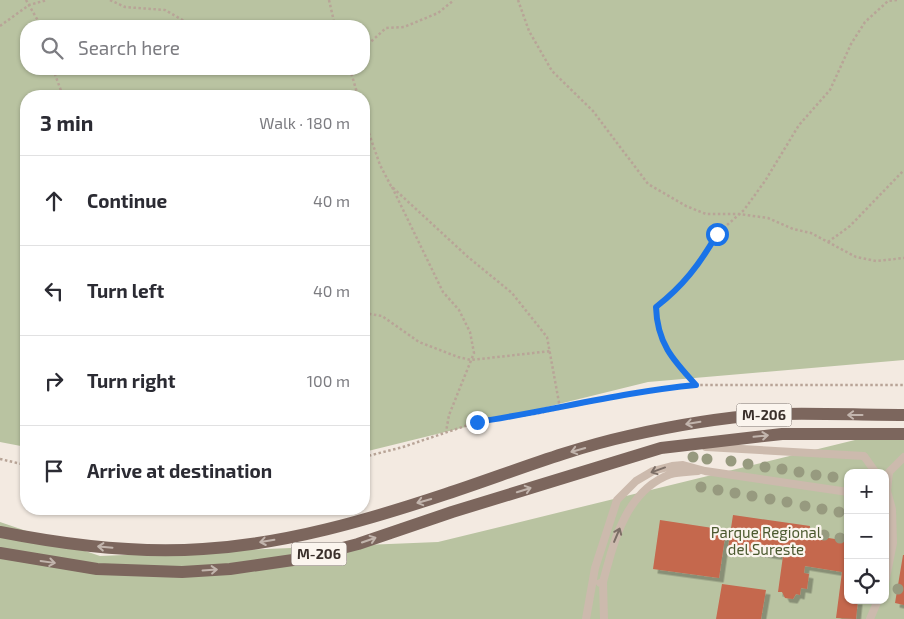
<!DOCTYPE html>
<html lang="en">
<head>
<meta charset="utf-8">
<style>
  :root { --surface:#fff; --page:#f2f2f3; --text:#2b2b33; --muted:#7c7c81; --line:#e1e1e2 }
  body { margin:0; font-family:"Exo 2",sans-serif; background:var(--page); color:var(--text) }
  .controls { position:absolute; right:15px; bottom:15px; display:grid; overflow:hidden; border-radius:10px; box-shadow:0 1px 4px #0004 }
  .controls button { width:45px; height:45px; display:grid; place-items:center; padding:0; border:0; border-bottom:1px solid var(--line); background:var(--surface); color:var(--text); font:25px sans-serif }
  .stop { position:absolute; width:15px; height:15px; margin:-11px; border:4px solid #1a73e8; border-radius:50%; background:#fff }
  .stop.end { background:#1a73e8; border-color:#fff; box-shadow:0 1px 5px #0008 }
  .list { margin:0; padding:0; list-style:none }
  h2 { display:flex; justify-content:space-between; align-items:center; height:65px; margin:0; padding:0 20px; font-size:21px }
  h2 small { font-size:16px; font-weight:400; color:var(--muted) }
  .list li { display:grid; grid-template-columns:32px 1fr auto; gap:15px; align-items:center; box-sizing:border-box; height:90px; padding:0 20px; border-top:1px solid var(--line) }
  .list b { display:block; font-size:19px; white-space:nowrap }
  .list em { font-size:16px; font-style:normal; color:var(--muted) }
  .icon { flex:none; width:28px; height:28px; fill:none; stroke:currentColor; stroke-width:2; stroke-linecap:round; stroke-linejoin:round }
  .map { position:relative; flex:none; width:904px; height:619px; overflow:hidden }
  .search { position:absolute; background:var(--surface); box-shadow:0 1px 4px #0004; left:20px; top:20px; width:350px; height:55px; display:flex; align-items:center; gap:12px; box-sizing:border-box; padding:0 18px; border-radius:20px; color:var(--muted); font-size:19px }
  .panel { position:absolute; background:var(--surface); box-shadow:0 1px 4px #0004; left:20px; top:90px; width:350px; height:425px; border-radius:20px }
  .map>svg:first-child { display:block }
  .green { fill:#b9c3a1; fill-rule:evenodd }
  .building { fill:#c5674e; filter:url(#shadow) }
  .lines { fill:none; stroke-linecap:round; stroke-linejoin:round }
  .path { stroke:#b8a497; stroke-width:2.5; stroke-dasharray:2.5 2.5; stroke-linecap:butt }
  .lane { stroke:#ccbaad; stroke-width:8 }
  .primary { stroke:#7c665d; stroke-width:12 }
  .tree { fill:#979a7f }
  .oneway { stroke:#c2b5ad }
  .oneway2 { stroke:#7c6e66 }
  .route { stroke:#1a73e8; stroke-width:6 }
  .labels { text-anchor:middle; stroke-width:4.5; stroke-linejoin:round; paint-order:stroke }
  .shield { fill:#fbf5ee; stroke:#746b66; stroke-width:1 }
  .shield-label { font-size:14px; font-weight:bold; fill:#3a302b }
  .park-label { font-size:15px; fill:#4b592f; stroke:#fbf5ee }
</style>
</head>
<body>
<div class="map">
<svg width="904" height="619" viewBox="0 0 904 619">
  <defs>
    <filter id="shadow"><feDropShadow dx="4.5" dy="4.5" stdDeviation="0" flood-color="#0004"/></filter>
  </defs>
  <rect width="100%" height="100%" fill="#f3eae1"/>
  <path class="green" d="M0,0H904V360L648,382L364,452V96H26V447L0,442ZM26,26H364V69H26Z
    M904,428V619H0V522L100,556L438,542ZM848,473H885V600H848Z"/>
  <path class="building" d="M733,515L810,526L809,535L848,541V600H858L856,619L836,618L842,572L805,566L804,573L809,574L807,589L801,588L800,595L796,594L793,599L785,598L782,592H778L783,556L728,548Z
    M660,520L726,530L719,578L653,569Z
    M903,555H904V605L895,603Z
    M722,584L766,590L761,619H716Z"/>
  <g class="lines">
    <path class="path" d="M26,0L41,26
      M110,0L125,7L165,10L193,26
      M329,0L335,26
      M518,0L529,31L552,71L593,111L648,184L686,206L706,214H739L768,218L793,229L811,233L856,257L876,261L904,258
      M0,26L29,5L47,0
      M364,48L386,28L404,27L438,13L454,0
      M53,69L63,96
      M350,69L358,96
      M364,119L380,165L391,186L468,257L512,293L547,337L560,408
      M392,187L443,292L459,310L470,332L474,353L449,415L446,432
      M828,242L850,226L904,170
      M364,313L382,316L419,342L458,357L471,360L551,351
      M696,385C673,361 656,342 656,307L688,279L703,259L717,234L744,210L765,181L799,125L830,90L851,44L865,22L888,1L897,0
      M364,457L403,447L477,422L534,414L659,388L696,385H904
      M0,459L26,465"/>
    <path class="lane" d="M706,447L864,456L876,473
      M603,582C614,541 626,490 671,474C679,472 689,472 698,471
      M600,583L603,582L604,619
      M885,583L893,543L892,509L887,491L889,472L904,457
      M586,619L595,568L617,500L636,481L653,471L672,466L683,465L705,471L848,492
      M870,619L878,600"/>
    <path class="primary" d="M0,532C66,545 136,554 203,549C286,544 368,520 446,494C507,474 565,450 628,436C677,425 728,416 779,414C820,413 862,415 904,415
      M0,553L97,569L182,572L230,569L300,559L358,544L452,512L661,448L782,434H904"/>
  </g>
  <g class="tree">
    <circle cx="693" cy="457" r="5.5"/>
    <circle cx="707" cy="459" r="5.5"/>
    <circle cx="731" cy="461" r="5.5"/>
    <circle cx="748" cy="464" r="5.5"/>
    <circle cx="765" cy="467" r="5.5"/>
    <circle cx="782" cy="469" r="5.5"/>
    <circle cx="799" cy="472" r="5.5"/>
    <circle cx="816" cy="475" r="5.5"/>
    <circle cx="833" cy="477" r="5.5"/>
    <circle cx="701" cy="487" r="5.5"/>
    <circle cx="718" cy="490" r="5.5"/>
    <circle cx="735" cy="493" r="5.5"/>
    <circle cx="752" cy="496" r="5.5"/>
    <circle cx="770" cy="499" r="5.5"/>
    <circle cx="787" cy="502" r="5.5"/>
    <circle cx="805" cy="506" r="5.5"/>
    <circle cx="822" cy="509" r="5.5"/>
    <circle cx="839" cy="512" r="5.5"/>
    <circle cx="824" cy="535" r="5.5"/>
    <circle cx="840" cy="538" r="5.5"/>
    <circle cx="898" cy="589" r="5.5"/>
  </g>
  <defs><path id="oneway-shaft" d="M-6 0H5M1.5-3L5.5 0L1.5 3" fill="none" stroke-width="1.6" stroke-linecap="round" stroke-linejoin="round" transform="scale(1.25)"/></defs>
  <g class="oneway">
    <use href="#oneway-shaft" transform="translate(855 415) rotate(-180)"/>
    <use href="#oneway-shaft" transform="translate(693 423) rotate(171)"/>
    <use href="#oneway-shaft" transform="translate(761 436) rotate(-6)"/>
    <use href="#oneway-shaft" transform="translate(578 450) rotate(164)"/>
    <use href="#oneway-shaft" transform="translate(524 490) rotate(-17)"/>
    <use href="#oneway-shaft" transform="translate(424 501) rotate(164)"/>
    <use href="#oneway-shaft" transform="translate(369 540) rotate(-19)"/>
    <use href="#oneway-shaft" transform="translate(267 541) rotate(171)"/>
    <use href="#oneway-shaft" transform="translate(105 547) rotate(-175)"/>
    <use href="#oneway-shaft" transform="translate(48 562) rotate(8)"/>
    <use href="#oneway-shaft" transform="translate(210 570) rotate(-4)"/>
  </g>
  <g class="oneway2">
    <use href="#oneway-shaft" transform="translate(658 470) rotate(160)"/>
    <use href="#oneway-shaft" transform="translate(617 535) rotate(-67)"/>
  </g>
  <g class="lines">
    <path class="route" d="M477,422C550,411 622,392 696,385C673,360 657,343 656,307C683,286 700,264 717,234"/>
  </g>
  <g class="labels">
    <g class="shield">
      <rect x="736.5" y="403.5" width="55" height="23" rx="4"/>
      <rect x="291.5" y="542.5" width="55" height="23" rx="4"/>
    </g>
    <g class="shield-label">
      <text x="764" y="420">M-206</text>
      <text x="319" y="559">M-206</text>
    </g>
    <g class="park-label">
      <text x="766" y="538">Parque Regional<tspan x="766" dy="17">del Sureste</tspan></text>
    </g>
  </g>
</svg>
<div class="controls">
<button>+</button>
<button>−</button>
<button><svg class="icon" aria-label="locate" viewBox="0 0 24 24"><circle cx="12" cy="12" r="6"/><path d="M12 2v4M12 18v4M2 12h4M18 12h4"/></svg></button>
</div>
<div class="stop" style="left:717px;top:234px"></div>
<div class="stop end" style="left:477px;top:422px"></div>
<div class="search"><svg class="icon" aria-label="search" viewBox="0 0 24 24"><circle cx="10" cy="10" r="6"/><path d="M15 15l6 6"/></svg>Search here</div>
<section class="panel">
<h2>3 min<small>Walk · 180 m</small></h2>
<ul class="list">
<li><svg class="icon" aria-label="ahead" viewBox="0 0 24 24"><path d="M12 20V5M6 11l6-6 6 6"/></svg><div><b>Continue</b></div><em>40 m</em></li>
<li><svg class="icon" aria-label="left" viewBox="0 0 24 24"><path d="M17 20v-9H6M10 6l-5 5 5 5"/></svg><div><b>Turn left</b></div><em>40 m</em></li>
<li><svg class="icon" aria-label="right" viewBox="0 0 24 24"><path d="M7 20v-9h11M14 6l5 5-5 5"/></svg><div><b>Turn right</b></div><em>100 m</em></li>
<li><svg class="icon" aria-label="arrive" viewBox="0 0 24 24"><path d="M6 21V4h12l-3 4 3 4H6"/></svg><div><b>Arrive at destination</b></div></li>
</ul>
</section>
</div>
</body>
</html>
